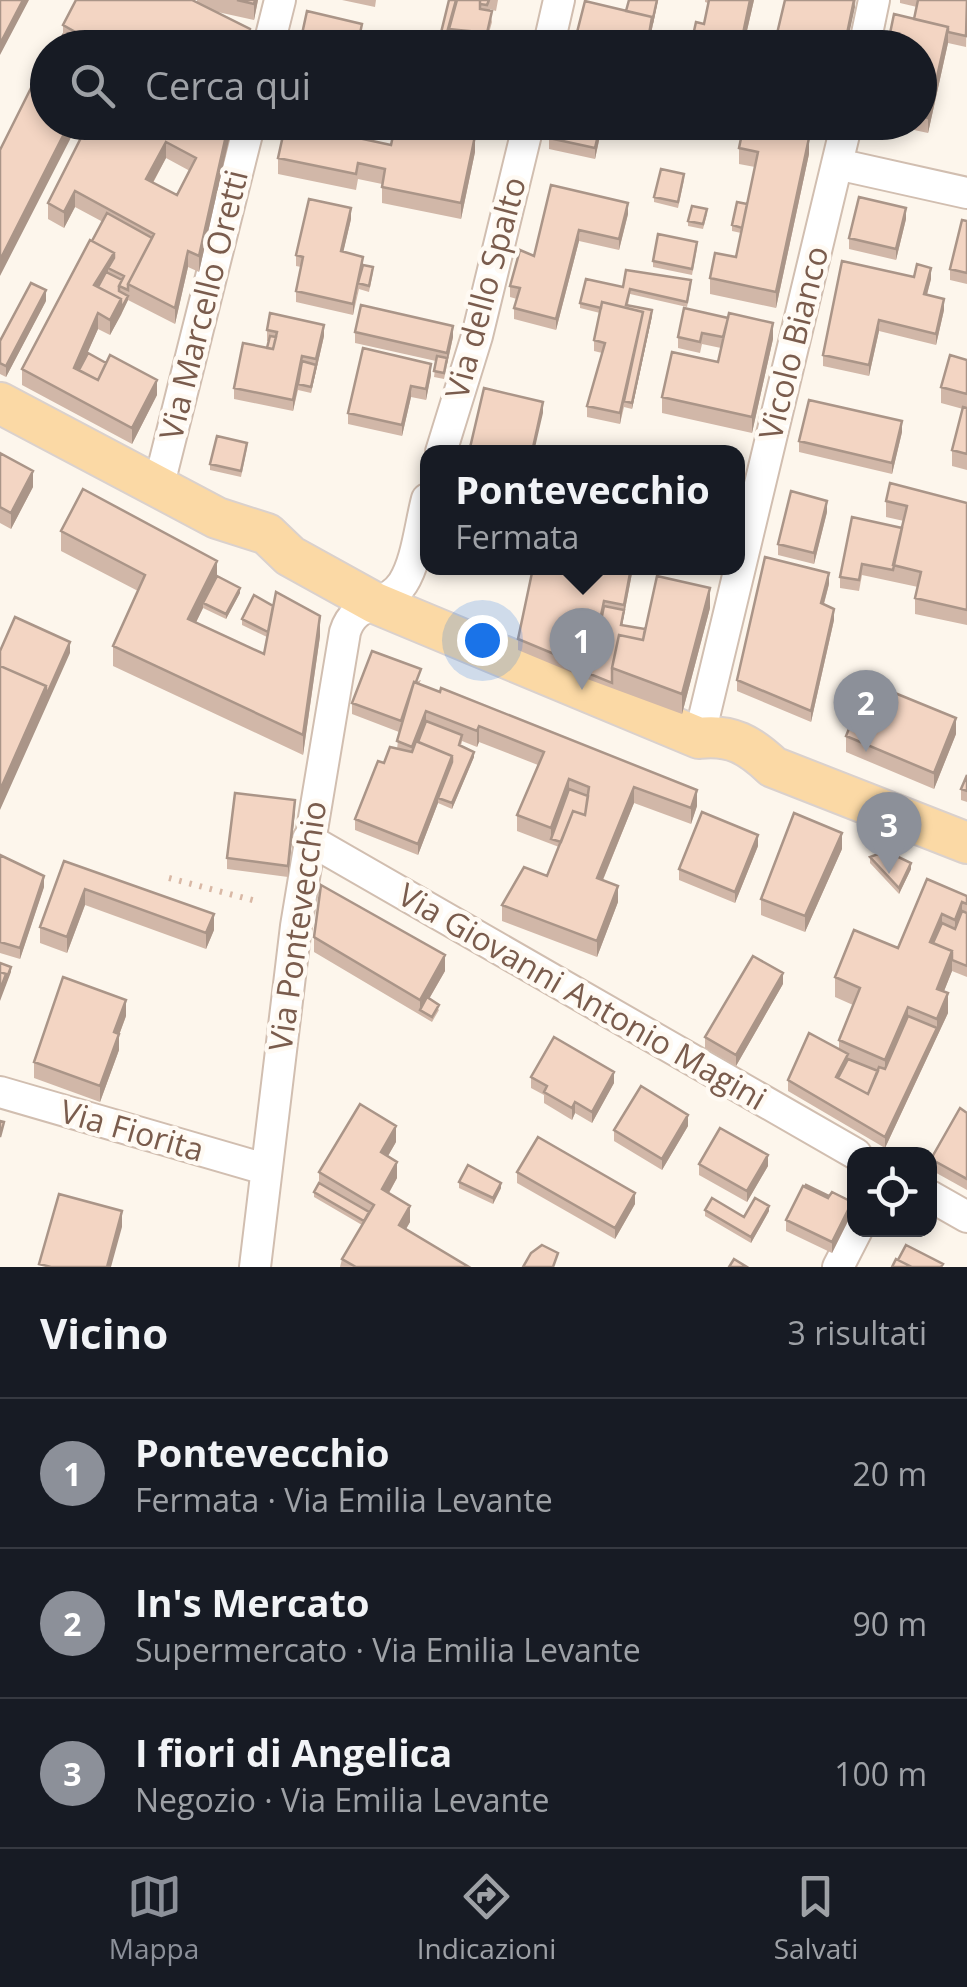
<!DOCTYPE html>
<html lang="it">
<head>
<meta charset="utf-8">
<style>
  :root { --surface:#171b24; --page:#242831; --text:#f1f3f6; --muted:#9ea1a6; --line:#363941; --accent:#8c9099 }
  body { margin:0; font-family:"Open Sans",sans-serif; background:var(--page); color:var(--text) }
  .controls { position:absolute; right:30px; bottom:30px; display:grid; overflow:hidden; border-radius:20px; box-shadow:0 5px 15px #0003 }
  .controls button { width:90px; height:90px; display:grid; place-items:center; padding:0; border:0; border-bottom:2px solid var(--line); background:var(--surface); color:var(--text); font:50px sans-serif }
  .you { position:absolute; left:482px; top:640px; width:35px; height:35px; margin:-25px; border:8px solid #fff; border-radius:50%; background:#1a73e8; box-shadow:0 0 0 15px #1a73e833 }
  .badge { display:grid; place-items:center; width:65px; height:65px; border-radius:50%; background:var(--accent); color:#fff; font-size:32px; font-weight:700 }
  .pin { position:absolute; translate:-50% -82px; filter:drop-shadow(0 2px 5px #0008) }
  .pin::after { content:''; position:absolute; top:52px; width:35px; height:30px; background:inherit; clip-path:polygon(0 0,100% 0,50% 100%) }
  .popup { position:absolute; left:420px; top:445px; width:325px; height:130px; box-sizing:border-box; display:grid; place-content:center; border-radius:20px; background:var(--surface); filter:drop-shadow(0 2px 8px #0005); font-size:32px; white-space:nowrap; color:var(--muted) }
  .popup b { font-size:38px; color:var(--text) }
  .popup::after { content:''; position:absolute; left:50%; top:100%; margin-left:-20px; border:20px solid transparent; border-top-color:var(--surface) }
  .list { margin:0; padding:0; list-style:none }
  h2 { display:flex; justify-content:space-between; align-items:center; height:130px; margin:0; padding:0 40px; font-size:42px }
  h2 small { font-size:32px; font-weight:400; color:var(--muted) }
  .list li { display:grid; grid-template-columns:65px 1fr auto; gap:30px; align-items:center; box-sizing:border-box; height:150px; padding:0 40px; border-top:2px solid var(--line) }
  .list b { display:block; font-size:38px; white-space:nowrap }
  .list p { margin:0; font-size:32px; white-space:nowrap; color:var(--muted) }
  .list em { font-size:32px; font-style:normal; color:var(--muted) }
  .icon { flex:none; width:55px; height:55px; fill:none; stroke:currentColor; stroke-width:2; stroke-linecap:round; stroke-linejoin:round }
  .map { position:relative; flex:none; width:967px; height:1267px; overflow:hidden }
  .search { position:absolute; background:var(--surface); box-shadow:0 5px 15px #0003; left:30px; right:30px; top:30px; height:110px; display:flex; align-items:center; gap:25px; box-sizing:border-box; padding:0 35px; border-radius:55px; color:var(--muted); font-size:38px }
  .sheet { height:580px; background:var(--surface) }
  nav { display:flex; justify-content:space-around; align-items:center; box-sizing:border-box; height:140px; border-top:2px solid var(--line); background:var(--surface); font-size:28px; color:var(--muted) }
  nav a { display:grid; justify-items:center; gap:5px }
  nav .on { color:var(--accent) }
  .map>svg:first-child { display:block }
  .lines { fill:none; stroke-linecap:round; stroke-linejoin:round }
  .minor-casing { stroke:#d1beb0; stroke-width:34 }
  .major-casing { stroke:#dad1cd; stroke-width:44 }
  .path { stroke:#d9b8a5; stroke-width:6; stroke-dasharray:2.5 8; stroke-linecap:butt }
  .minor { stroke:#fff; stroke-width:30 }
  .major { stroke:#fbd9a5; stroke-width:40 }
  .wall { fill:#d1b7a8; fill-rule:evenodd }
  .shaded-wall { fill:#aa9588 }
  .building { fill:#f3d5c3; stroke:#aa9588; stroke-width:2.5; fill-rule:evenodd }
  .labels { text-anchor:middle; stroke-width:9; stroke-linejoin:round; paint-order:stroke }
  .street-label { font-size:32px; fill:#7a5c4d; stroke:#fffaf3 }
</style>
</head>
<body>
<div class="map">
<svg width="967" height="1267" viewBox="0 0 967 1267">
  <rect width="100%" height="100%" fill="#fdf6ec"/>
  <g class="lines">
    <g class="minor-casing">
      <path id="minor" d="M268,48L280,0
        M548,48L559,0
        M864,48L874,0
        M837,164L967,193
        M441,452L477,336L529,122
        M158,488L250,122
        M699,738L847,122
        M308,839L856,1154
        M0,1092L265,1169
        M930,1196L967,1217
        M255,1267L296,926L345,632C355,599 386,609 403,583C417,561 420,525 427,499
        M838,1267L857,1230"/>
    </g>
    <g class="major-casing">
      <path id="major" d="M0,403L217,518L267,534L290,556L375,603L699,738C731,734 750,745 773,767L967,843"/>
    </g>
    <path class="path" d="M169,878L256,901"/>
    <use href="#minor" class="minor"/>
    <use href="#major" class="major"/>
  </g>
  <path class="wall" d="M197,0H258L254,20L213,11L250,48H56L63,35V25L197,2Z
    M342,0H376L375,7Z
    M449,0H498L496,11L490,9V11L492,22L489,33L491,48H438Z
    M658,0L648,48L627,47L626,11Z
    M705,0H754L743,48L694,47V31L704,24L708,3L705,2Z
    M785,0H856L846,48H775Z
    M900,0H967L966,47L948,43L928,133L877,122H920V48L914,19L917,7L900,3Z
    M89,122H233L199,272L188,267L175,324L128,300L110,335L98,329L86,355L157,395L132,444L22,385V369L103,222L75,207L64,228L48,219V203ZM166,158L190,171L177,195L153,183Z
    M369,122L366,140L391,145L475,152L461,219L382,203V184L358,179L356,190L278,174V158Z
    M553,122H603L595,159L549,149V138Z
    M679,122H726L723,139L683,130Z
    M739,148L809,154L776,308L710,294V278L736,257L741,233L732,231V225L747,204L755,167L739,164Z
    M684,180L678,208L654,202V197Z
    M551,185L628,214L619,250L579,241L556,330L514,319V308L517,299L510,297V286L534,256Z
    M707,214L703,229L688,226V221Z
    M351,219L343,252L373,272L369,292L359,289L353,315L296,302V291L301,267L296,266V255Z
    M906,219L896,260L849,249V238Z
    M967,221V284L950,280V269Z
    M697,248L692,275L653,267V261Z
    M914,277L931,279L927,295L944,310L936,345L879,331L869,376L823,366V355Z
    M691,286L687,307L630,294L628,305L652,316L632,409L624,407L620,424L587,417V406L602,353L594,351V340L600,313L580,308V303L623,287Z
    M46,301L6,377L0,374V341Z
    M684,308L773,339L752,433L662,413V397L718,362L721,348L702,344L700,353L678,348V337Z
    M267,330L324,336L311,393L298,390L293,411L234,399V388L267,348L268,341H267Z
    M355,332L453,337L444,379L434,377L436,361L355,343Z
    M967,360V470L952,466V450L963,409L941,403V387Z
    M431,375L426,400L411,397L402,436L348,424V413Z
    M902,432L892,474L799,452V441Z
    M247,448L241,477L210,470V464Z
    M0,453L33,487L11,529L0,523Z
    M886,501L967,503V625L915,614V598L918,587L862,575L859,591L840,588V577L902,528L904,521L886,517Z
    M827,512L814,564L778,555V544Z
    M61,531L217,576L240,593L226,619L203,608L196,622L264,654L267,637L242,625V619L320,636L303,755L113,666V646L138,591L61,551Z
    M533,568H633L622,625L645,629L710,608L682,714L590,680L518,650V639Z
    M829,584L824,604L834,620L811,722L737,691V680Z
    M421,680L419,684L697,806L691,824L634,803L603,880L618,902L597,957L502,921V905L547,876L559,847L517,831V815L538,765L479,742L477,747L462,741L461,746L474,757L452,809L438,803L418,855L355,830V819L384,763L397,749L399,732L352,714V703Z
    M956,734L934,789L846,752V736Z
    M967,775V802L961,800V789Z
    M295,811L288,877L227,869V858Z
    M758,846L735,903L679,880V869Z
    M842,849L805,932L761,915V899Z
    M0,855L44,887L20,959L0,953Z
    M870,857L911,869L899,894L870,863Z
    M64,861L214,930L206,949L85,905L67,953L40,943V927Z
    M967,896V977L952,971L944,991L948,1013L885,1148L788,1091V1080L839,1049V1040L853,1005L835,997V977L898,948Z
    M314,937L445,971L429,999L439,1010L432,1022L314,952Z
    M783,984L736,1066L705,1048V1037Z
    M126,1016L119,1035V1050L100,1102L34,1078V1062Z
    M531,1077L614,1083L592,1123L575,1113L572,1120L544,1103V1095L531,1088Z
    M967,1113V1190L931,1170V1159Z
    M688,1126L662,1170L614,1141V1130Z
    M396,1142L388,1156L397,1178L389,1193L410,1222L406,1229L469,1267H340L342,1259L362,1225L314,1197V1192L319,1183V1172Z
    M699,1164L768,1166L747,1202L699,1175Z
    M517,1172L635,1204L615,1239L517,1183Z
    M459,1182L501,1188L493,1204L459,1188Z
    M829,1196L852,1213L832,1253L786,1231V1220Z
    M705,1210L744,1217L769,1211L751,1243L705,1216Z"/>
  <path class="shaded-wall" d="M23,0H29L0,55V44Z
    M255,0H258L254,20V4Z
    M657,0H658L648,48L652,17Z
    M750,0H754L743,48H740Z
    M854,0L855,7L846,48H844Z
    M948,27V43L928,133V118Z
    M70,122H79L0,276V260Z
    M229,122H233L199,272V256Z
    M366,122H369V126L363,155V139Z
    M601,122H603L595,159V148Z
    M475,136V152L461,219V203Z
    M809,138V154L776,308V292Z
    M166,142V158L146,195V179Z
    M75,191V207L64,228V212Z
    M628,203V214L619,250V239Z
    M351,208V219L341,262V251Z
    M906,208V219L896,260V249Z
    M579,230V241L556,330V319Z
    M188,251V267L175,324V308Z
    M114,253L113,270L108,268V278L97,297L94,285Z
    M363,257V268L358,283L353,315V304Z
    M931,268V279L924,305V294Z
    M128,289V300L121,315V309L128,296Z
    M46,290V301L6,377V366Z
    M121,299V315L110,335V320Z
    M944,299V310L936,345V334Z
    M652,310V316L632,409V403Z
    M643,312L624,401L620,424V413Z
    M98,313V329L76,379L74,368Z
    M879,320V331L869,376V365Z
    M773,323V339L752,433V417Z
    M324,325V336L311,393L316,359Z
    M453,326V337L447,364V353Z
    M302,356V367L293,411V400Z
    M431,364V375L426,400V389Z
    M157,380V395L132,444V428Z
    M411,386V397L402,436V425Z
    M543,402V413L534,452H532Z
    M902,421V432L892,474V463Z
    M33,471V487L11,529V513Z
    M742,474V485L737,507V496Z
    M827,501V512L814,564V553Z
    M217,561V581L203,603V608L188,639V619Z
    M631,568H633L621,631L624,605Z
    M829,573V584L821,614V603Z
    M240,588V593L226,619V614Z
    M710,588V608L682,714V694Z
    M834,609V620L811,722V711Z
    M320,616V636L303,755V735Z
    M70,642V653L46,707V696Z
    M46,686V707L0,810V790Z
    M426,711V727L412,763V747Z
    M956,718V734L934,789V773Z
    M479,726V742L477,747V731Z
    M474,752V757L452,809V803Z
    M452,756V767L438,798V803L418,855V844Z
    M569,779V795L551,839V828Z
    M634,787V803L597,894V878Z
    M697,790V806L691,824V808Z
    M295,800V811L288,877V866Z
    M842,833V849L805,932V916Z
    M758,835V846L735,903V892Z
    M911,863V869L899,894V888Z
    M44,876V887L20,959V948Z
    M618,886V902L597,957V941Z
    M85,889V905L67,953V937Z
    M962,902V922L955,940V920Z
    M214,914V930L206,949V933Z
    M942,914V934L934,953L930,942Z
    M952,951V971L937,1009V989Z
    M445,955V971L422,1011L420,1010V1016V1000Z
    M11,967V972L0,1001V990Z
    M783,973V984L736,1066V1055Z
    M948,993V1013L885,1148V1137L937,1028V1019Z
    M126,1000V1016L119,1035V1050L100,1102V1086L114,1032Z
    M908,1007V1027L885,1080V1060Z
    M614,1072V1083L592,1123V1112Z
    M575,1102V1113L572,1120V1108Z
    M688,1115V1126L662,1170V1159Z
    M396,1126V1142L381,1168V1152Z
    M768,1155V1166L747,1202V1191Z
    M397,1162V1178L382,1205V1189Z
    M501,1183V1188L493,1204V1198Z
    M635,1193V1204L615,1239V1228Z
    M852,1202V1213L832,1253V1242Z
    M410,1206V1222L399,1241V1225Z
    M769,1206V1211L751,1243V1237Z
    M122,1211V1227L111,1267H107Z"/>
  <path class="building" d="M0,0H23L0,44Z
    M76,0H192L250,29L246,48H104L63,25Z
    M237,0H255L254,4Z
    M449,0H456L448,29L491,33L487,48H447L438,45Z
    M457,0H480V9L492,11L487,33L449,29Z
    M480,0H489L487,5L480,4Z
    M629,0H657L652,23V17L626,11Z
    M709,0H750L740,48H698L702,32L694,31L696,22L704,24Z
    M785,0H854L844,48H801L775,42Z
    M918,0H967L966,36L948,32V27L914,19Z
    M585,1L652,17L648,40L627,36L625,48H573Z
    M307,11L362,24L359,38L363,39L360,48H299Z
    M894,14L948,27L928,118L920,116V48H887Z
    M63,35L68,38L63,48H56Z
    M69,38L87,48H63Z
    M48,54V122H70L0,260V150Z
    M89,122H229L199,256L188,251L175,308L128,284L154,234L75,191L64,212L48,203ZM166,142L196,158L177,195L146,179Z
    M286,122H366L363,139L391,145L396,122H413L475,136L461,203L382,187L385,169L358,163L356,174L278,158Z
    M553,122H601L595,148L549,138Z
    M744,124L809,138L776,292L710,278L715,253L736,257L758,152L739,148Z
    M661,169L684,174L678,202L654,197Z
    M551,185L628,203L619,239L579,230L556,319L514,308L520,288L510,286L520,250L534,256Z
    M859,197L906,208L896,249L849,238Z
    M309,199L351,208L341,251L363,257L353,304L296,291L303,257L296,255Z
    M737,202L747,204L742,228L732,225Z
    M692,206L707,209L703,224L688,221Z
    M107,213L152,238L128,284V290L119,286L124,276L108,268L114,258V253L92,241Z
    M962,220L967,221V273L950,269Z
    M658,234L697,242L692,269L653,261Z
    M90,240L114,253L94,285L121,299L110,320L98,313L74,368L98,380L110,355L157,380L132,428L22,369Z
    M842,261L914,277L917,264L931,268L924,294L944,299L936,334L879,320L869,365L823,355Z
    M363,265L373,267L369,286L358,283Z
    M626,270L691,280L687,302L630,289L626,305L652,310L632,403L624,401L643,312L602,302L601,308L580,303L586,279L623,287Z
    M106,272L122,280L119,286V291L128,296L121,309V299L98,287Z
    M31,283L46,290L6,366L0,363V341Z
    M602,302L643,312L620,413L587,406L605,343L594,340Z
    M361,305L453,326L447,353L355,332Z
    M684,308L728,318L723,337L702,333L700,342L678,337Z
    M270,313L324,325L316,359L302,356L293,400L234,388L243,343L273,349L277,332L267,330Z
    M729,313L773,323L752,417L662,397L672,352L718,362Z
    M270,336L276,337L273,349L267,348Z
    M363,348L431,364L426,389L411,386L402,425L348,413Z
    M88,353L106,363L98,380L79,370Z
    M950,355L967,360V394L941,387Z
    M437,356L447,358L444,373L434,371Z
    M302,361L316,365L311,387L298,384Z
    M484,388L543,402L532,452H469Z
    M809,400L902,421L892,463L799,441Z
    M963,407L967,408V454L952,450Z
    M217,436L247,443L241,471L210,464Z
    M0,453L33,471L11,513L0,507Z
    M737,473L742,474L737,496Z
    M890,483L967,503V610L915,598L921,572L893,565L907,506L886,501Z
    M83,489L217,561L188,619L264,654L276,592L320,616L303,735L113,646L145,575L61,531Z
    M791,491L827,501L814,553L778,544Z
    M852,517L902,528L893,570L862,564L859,580L840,577Z
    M765,557L829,573L821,603L834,609L811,711L737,680Z
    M533,568H631L624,605L604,601L590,669L518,639Z
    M217,576L240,588L226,614L203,603Z
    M657,576L710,588L682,694L612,668L619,635L643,640Z
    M254,595L273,606L268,632L242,619Z
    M604,606L624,610L621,625L645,629L643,640L619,635L612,668V683L590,674Z
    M15,617L70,642L46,696V686L0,666V651Z
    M372,651L421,669L416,682H414L401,721L352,703Z
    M0,666L46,686L0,790Z
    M414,682L440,692L441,688L697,790L691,808L634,787L597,878L618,886L597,941L502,905L524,867L547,876L573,811L585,815L589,787L569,779L551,828L517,815L544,752L479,726L477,731L426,711L412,747L397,741Z
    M868,682L956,718L934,773L846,736Z
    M426,721L462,735L459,745L474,752L452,803L438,798L452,762V756L418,742Z
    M416,741L452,756L418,844L355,819L378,761L384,763L390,747L412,752Z
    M967,775V791L961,789Z
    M569,789L588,796L585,815L573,811L561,842L551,839Z
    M235,793L295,800L288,866L227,858Z
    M702,812L758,835L735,892L679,869Z
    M794,813L842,833L805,916L761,899Z
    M886,851L911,863L899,888L870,857Z
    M0,855L44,876L20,948L0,942Z
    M64,861L214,914L206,933L85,889L67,937L40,927Z
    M927,879L967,896V904L962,902L955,920L942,914L930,942L952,951L937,989L948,993L937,1019L908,1007L885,1060L839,1040L860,988L835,977L854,930L898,948Z
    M321,885L445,955L420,1000L314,937Z
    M962,911L967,913V966L952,960V951L933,943L942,923L955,929Z
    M753,956L783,973L736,1055L705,1037Z
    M0,963L11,967L6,980V974L0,972Z
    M0,972L6,974L0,990Z
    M63,977L126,1000L114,1032L119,1034L100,1086L34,1062Z
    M427,997L439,1005L432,1017L420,1010Z
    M908,1016L937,1028L885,1137L788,1080L809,1033L848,1054L836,1077L868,1094L879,1067L885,1069Z
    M554,1037L614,1072L592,1112L575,1102L572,1108L544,1092L547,1086L531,1077Z
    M848,1059L878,1071L868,1094L838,1078Z
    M641,1086L688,1115L662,1159L614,1130Z
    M360,1104L396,1126L381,1152L397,1162L382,1189L410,1206L399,1225L469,1267H356L342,1259L374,1205L319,1172Z
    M960,1108L967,1113V1179L931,1159Z
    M0,1121L4,1122L0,1137Z
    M720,1128L768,1155L747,1191L699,1164Z
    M538,1137L635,1193L615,1228L517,1172Z
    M468,1165L501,1183L493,1198L459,1182Z
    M319,1183L369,1212L364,1221L314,1192Z
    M806,1185L829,1196L828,1198L805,1187Z
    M803,1186L828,1198L832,1192L852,1202L832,1242L786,1220Z
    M59,1194L122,1211L107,1267H51L39,1264Z
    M712,1198L744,1217L755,1198L769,1206L751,1237L705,1210Z
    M542,1245L558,1253L553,1267H523L531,1253Z
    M906,1245L943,1264L941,1267H912L898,1260Z
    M734,1259L747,1267H729Z
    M896,1259L912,1267H892Z"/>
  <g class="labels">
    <g class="street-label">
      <text transform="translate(486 288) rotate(-75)" y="11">Via dello Spalto</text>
      <text transform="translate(204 305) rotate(-76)" y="11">Via Marcello Oretti</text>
      <text transform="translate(794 343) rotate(-76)" y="11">Vicolo Bianco</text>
      <text transform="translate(298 926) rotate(-82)" y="11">Via Pontevecchio</text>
      <text transform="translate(582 997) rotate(30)" y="11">Via Giovanni Antonio Magini</text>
      <text transform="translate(132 1131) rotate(16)" y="11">Via Fiorita</text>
    </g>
  </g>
</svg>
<div class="controls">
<button><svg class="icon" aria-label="locate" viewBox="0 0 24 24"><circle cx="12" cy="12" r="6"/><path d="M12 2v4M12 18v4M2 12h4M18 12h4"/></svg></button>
</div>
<div class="you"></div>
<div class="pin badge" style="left:582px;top:690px">1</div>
<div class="popup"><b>Pontevecchio</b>Fermata</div>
<div class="pin badge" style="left:866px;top:752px">2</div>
<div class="pin badge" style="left:889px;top:874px">3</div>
<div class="search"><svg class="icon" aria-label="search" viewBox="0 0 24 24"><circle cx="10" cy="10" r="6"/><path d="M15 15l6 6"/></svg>Cerca qui</div>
</div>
<section class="sheet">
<h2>Vicino<small>3 risultati</small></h2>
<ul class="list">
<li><span class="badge">1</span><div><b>Pontevecchio</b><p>Fermata · Via Emilia Levante</p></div><em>20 m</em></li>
<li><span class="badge">2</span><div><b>In's Mercato</b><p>Supermercato · Via Emilia Levante</p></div><em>90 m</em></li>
<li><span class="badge">3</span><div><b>I fiori di Angelica</b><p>Negozio · Via Emilia Levante</p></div><em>100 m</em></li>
</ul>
</section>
<nav>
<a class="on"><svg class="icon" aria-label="map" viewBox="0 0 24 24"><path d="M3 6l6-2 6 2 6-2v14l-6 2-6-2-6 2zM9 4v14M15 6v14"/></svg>Mappa</a>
<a><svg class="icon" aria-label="directions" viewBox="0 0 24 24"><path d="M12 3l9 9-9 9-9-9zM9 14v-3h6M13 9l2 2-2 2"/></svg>Indicazioni</a>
<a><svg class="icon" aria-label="saved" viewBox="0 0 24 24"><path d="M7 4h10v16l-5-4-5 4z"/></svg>Salvati</a>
</nav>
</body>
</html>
